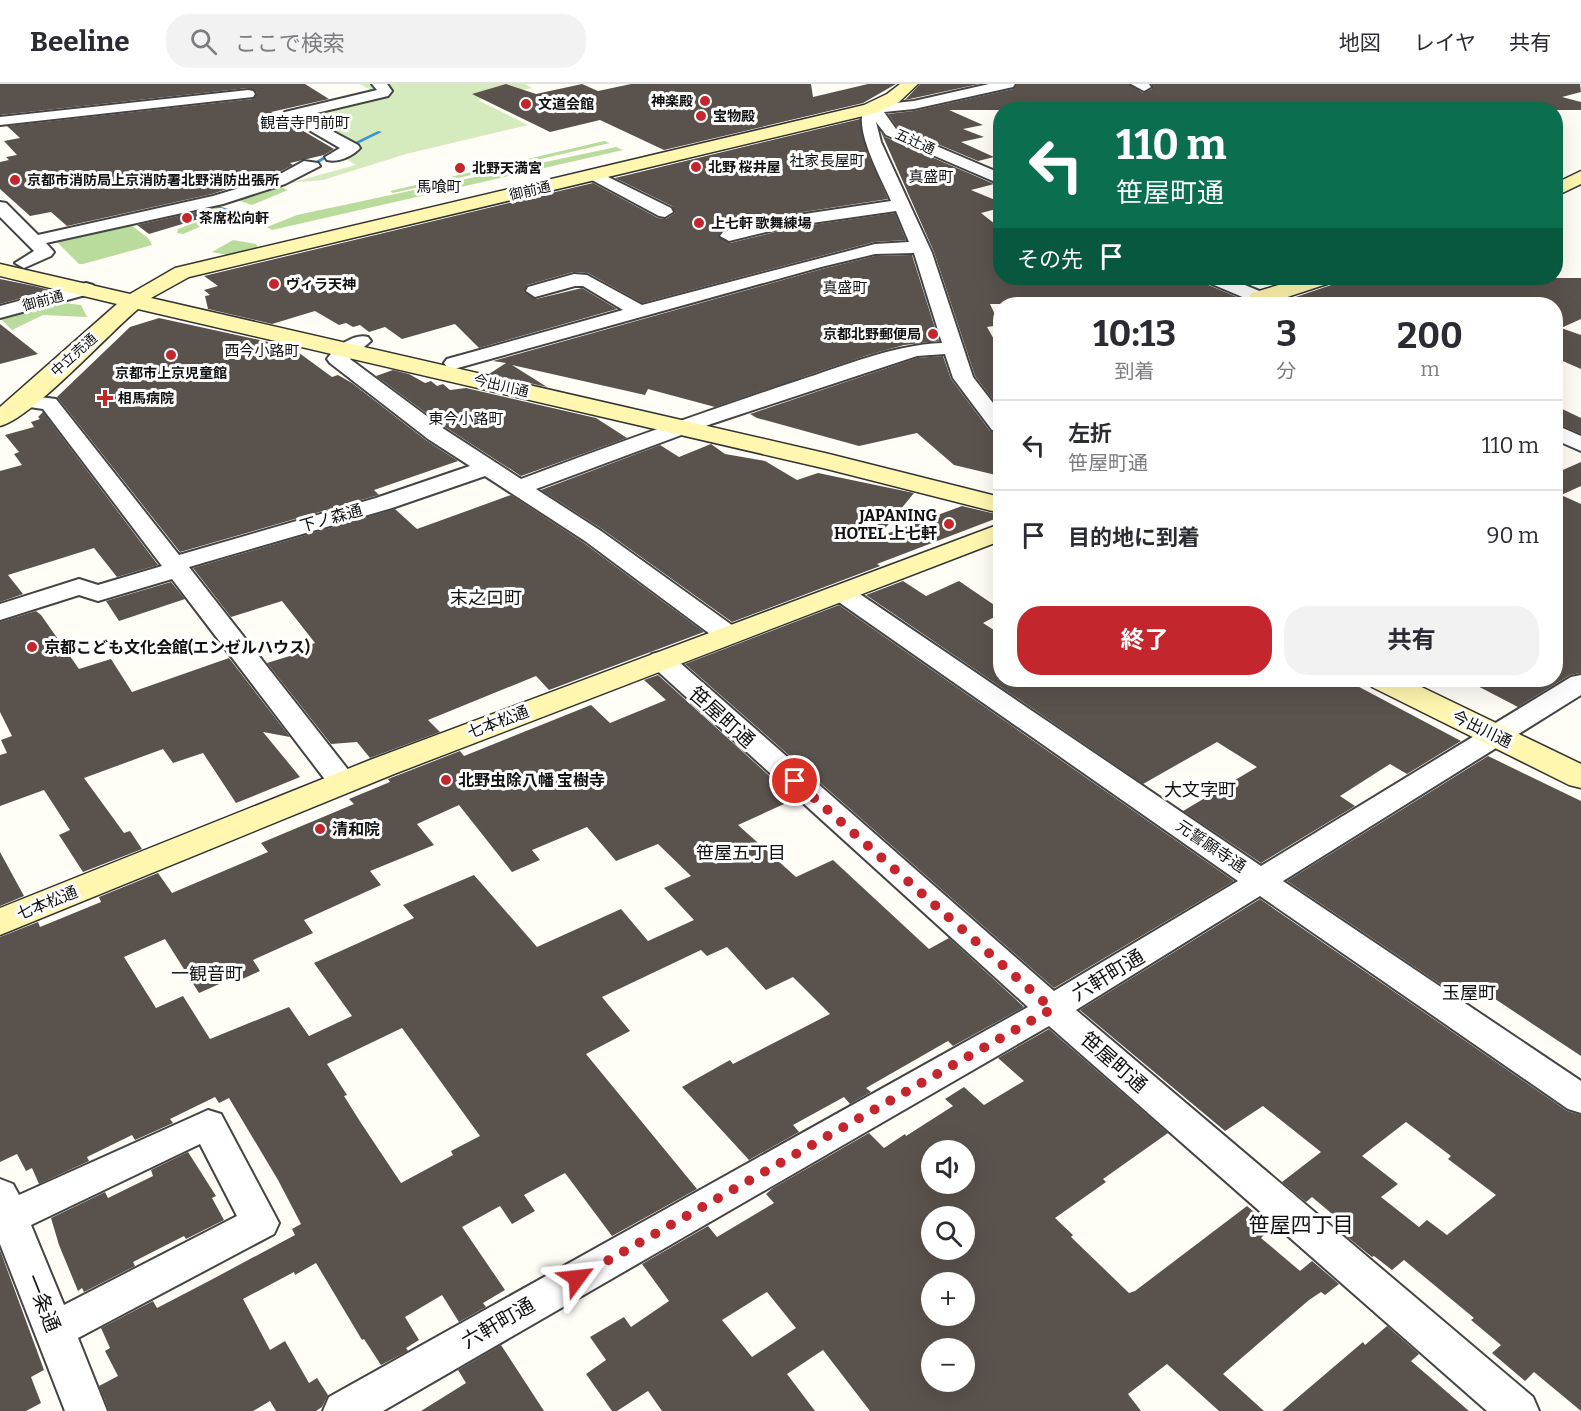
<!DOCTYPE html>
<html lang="ja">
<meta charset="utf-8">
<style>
body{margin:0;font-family:Bitter,"Noto Sans JP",serif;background:#f2f2f3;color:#2b2b33;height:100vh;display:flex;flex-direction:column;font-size:22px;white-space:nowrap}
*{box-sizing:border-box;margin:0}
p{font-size:20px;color:#7c7c81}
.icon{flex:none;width:33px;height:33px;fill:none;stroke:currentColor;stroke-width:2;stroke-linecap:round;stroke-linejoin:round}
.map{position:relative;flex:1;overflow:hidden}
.drawer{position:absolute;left:993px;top:213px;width:570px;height:390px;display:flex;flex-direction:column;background:#fff;border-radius:24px;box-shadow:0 6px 24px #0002}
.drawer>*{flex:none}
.top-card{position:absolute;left:993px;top:18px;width:570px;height:183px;border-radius:24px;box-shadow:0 6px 24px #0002;background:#0b6e4f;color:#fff;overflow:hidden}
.tools{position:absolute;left:921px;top:1056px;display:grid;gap:12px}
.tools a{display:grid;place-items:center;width:54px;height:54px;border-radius:50%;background:#fff;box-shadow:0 6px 24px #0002;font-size:30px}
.pin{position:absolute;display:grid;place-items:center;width:51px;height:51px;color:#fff;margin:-26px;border:3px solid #fff;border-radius:50%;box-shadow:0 2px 6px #0007}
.me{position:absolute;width:66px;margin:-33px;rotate:60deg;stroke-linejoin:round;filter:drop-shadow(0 0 4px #0008)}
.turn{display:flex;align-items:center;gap:21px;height:126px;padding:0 24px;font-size:27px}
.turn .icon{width:78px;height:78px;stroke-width:2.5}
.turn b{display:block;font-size:42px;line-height:51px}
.then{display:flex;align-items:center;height:57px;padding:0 24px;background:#0003;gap:12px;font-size:22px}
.eta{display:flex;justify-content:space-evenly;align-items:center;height:102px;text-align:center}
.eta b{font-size:36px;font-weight:700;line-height:42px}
.action{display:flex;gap:12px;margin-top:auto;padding:12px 24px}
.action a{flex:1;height:69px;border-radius:24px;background:#c4262e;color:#fff;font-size:24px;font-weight:700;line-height:69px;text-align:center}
.action a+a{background:#f2f2f3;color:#2b2b33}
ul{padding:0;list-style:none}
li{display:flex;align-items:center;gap:18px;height:90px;padding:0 24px;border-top:2px solid #e1e1e2}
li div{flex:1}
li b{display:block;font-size:22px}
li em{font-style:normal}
header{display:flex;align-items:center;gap:36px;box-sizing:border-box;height:84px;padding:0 30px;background:#fff;border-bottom:2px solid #e1e1e2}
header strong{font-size:28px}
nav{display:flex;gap:33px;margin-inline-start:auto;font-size:21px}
.search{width:420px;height:54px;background:#f2f2f3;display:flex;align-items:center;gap:15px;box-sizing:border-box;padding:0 21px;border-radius:24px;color:#7c7c81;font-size:22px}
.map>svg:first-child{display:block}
.green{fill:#d5ebbd}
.forest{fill:#b9dc9c}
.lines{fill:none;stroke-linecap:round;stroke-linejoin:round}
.stream{fill:#3f96cf;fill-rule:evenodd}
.building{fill:#5a524d;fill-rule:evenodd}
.street-casing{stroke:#444;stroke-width:4}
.secondary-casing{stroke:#333;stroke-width:3}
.street{fill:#fff;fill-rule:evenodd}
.secondary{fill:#fff6b0;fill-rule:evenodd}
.route{stroke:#c4262e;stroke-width:10;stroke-dasharray:0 18}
.poi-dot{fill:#c4262e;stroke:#fff;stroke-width:2}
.labels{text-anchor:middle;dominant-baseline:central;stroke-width:6;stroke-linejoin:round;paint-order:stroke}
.far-poi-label{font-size:14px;font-weight:bold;fill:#111;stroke:#fff;text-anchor:start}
.far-street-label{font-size:14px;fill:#111;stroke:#fff}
.far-neighbourhood-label{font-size:15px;fill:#111;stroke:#fff}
.poi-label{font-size:16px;font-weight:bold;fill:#111;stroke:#fff;text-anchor:start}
.street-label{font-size:16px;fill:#111;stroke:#fff}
.neighbourhood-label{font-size:18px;fill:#111;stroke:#fff}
.near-street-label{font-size:20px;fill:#111;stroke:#fff}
.near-neighbourhood-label{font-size:21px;fill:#111;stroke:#fff}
</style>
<header>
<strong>Beeline</strong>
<div class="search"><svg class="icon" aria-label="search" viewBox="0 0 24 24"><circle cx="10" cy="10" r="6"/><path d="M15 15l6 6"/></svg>ここで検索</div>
<nav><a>地図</a><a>レイヤ</a><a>共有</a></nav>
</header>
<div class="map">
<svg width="1581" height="1327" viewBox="0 0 1581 1327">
<rect width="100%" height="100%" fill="#fffdf5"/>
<path class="green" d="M360 0H525L532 4 478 16 528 41 406 70 323 96 290 99 356 81 342 72 360 62 343 57 331 60 279 29 372 7Z"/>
<g class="forest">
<path d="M604 57 610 59 393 109 390 107Z"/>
<path d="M616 63 623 66 272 146 267 143 297 131Z"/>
<path d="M278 102 288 106 252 121 234 115Z"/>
<path d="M216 120 235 128 183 150 177 149 178 145 212 132 202 128 209 125 205 123Z"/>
<path d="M131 141 148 154 152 161 83 180H79L57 158Z"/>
<path d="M233 156 256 160 258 163 227 171 212 168Z"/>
<path d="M55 218 81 221 87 233 43 231 12 246 0 234Z"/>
</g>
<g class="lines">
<g class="stream">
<path d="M378 47 382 48 347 65 343 64Z"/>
<path d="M331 68 335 69 307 86 303 85Z"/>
<path d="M211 120 231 126 229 127 211 122Z"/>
</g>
</g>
<g class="building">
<path d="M0 0H305L329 15 271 28 334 65 324 71 290 79 293 81 281 87 257 93 260 94 212 110 67 142 51 128 30 132 0 105V78L9 76 6 73 17 71 4 57 20 54 7 42 253 15 257 9 248 4 0 31Z"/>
<path d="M506 0 536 10 582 0 598 7 631 0H811L813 13 868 0H896L863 19 664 66 600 36 550 48 472 10Z"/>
<path d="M920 0H979L905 16Z"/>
<path d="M1017 0H1129L1143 9 1152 5V0H1580L1581 8 1562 13 1581 18V26H949L983 41 963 45 984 53 961 58 994 73 978 77 897 43 888 30 914 27 1013 5Z"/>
<path d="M860 35 868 70 888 115 790 130 722 146 718 152 730 159 791 144 895 129 906 156 874 158 642 219 588 189 573 188 527 201 524 208 536 215 582 204 617 225 479 264 455 240 402 255 385 243 369 248 360 241 353 243 346 239 339 241 315 227 272 240 208 225 205 212 210 211 204 206 218 202 204 192 593 99 658 134 666 135 675 129 672 122 615 94Z"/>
<path d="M881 48 885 53 994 100 971 106 1000 118 993 120 1000 124 981 129 1000 144V194H1202L1206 200 1244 216 1242 220H990L1000 241 987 243 1000 266V325L975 292 934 168Z"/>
<path d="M200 127 198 128 209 132 149 150 137 141Z"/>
<path d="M912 171 939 257 904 261 868 271 715 323 648 305 645 311 512 281 547 303 489 290 506 279 493 277 822 185 875 172Z"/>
<path d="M1352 194H1581V235L1561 244 1581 251V285L1556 274V220H1285L1284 217Z"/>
<path d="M0 195 34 202 50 206 0 220Z"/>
<path d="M159 234 291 263 332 293 338 291 352 299 427 357 458 377 374 406 379 411 375 412 180 468 57 313 130 243Z"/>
<path d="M0 240 38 270 0 280Z"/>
<path d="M943 272 951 295 990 347 1000 349V392L954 381 917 349 859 362 757 334 750 330 917 274Z"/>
<path d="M393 286 409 290 425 299 431 297 437 302 443 300 450 306 466 304 596 334 627 354 521 392 445 343 376 292Z"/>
<path d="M1556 322 1581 334V350L1556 339Z"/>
<path d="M43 328 158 481 117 493 94 464 8 491 23 510 0 518V387L22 381 14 370 19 368 5 351 34 343 31 338 40 335 38 333Z"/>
<path d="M711 360 725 370 765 377 797 396 818 389 914 409 878 453 962 422 1000 431V433L877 480 880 482 732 538 602 445 541 406 660 361 679 373Z"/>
<path d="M1581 378V402L1561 411 1581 420V589L1570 591 1518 623 1466 596H1556V389Z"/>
<path d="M511 411 584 459 704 548 549 606 536 592 428 636 440 648 370 674 357 658 331 660 267 579 306 567 303 563 315 559 282 517 231 533 193 484 395 425 417 445Z"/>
<path d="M903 497 926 512 959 497 1000 525V530L983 539 1000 550V596H1346L1461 657 1407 690 1390 680 1340 712 1355 722 1261 779 1183 727 1257 683 1217 658 1143 700 866 511Z"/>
<path d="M171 498 185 515 119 537 106 517Z"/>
<path d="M839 521 1234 797 1054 904 685 580Z"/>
<path d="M36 527 41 531 79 585 111 575 132 608 229 574 290 653 263 648 300 693 236 719 203 669 173 679 163 665 84 694 124 749 130 747 142 765 83 788 59 751 70 746 44 706 0 722V671L7 669 1 656 12 652 0 628V538Z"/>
<path d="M658 591 795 715 738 741 796 793 833 776 929 865 949 854 1024 923 953 962 948 957 866 1004 871 1008 850 1020 844 1013 793 1041 799 1048 749 1076 682 1003 730 976 733 980 830 930 793 893 766 906 727 863 707 872 701 866 602 913 630 947 586 970 697 1105 612 1152 565 1089 524 1111 535 1127 512 1140 500 1122 462 1143 505 1206 483 1219 486 1223 459 1238 442 1211 405 1233 419 1256 406 1264 408 1267 381 1281 364 1255 362 1256 316 1179 295 1191 294 1188 243 1215 270 1266 285 1257 309 1299 317 1294 328 1311 322 1323 316 1327H276L270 1317 253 1327H109L99 1302 118 1292 105 1267 110 1264 101 1244 153 1217 157 1224 209 1197 295 1151 292 1145 301 1140 278 1096 229 1014 219 1019 215 1013 170 1035 173 1039 135 1056 132 1051 87 1073 89 1077 39 1100 32 1084 26 1087 17 1070 0 1078V853L38 838 40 843 101 818 99 813 158 789 172 809 268 768 261 759 354 720 349 715 390 698 388 695 460 667 464 672 591 621 610 639 666 616 644 596ZM459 721 512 788 540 776 532 766 587 743 616 777 658 760 691 792 664 804 694 836 648 857 621 825 537 863 474 791 403 821 414 834 314 879 352 932 309 952 289 923 210 955 183 912 156 924 124 873 165 855 199 909 235 893 238 897 260 887 253 876 313 849 304 836 381 801 370 787 434 761 417 740ZM402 944 480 1052 451 1067 453 1071 401 1099 361 1039 344 1012 347 1011 327 980Z"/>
<path d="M1488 672 1581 717V972L1471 899 1461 914 1287 797Z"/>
<path d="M0 768 24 812 0 822Z"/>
<path d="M1260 815 1567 1027 1581 1031V1327L1534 1288 1525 1297 1492 1269 1501 1261 1471 1236 1474 1234 1404 1176 1392 1186 1374 1172 1372 1173 1345 1151 1349 1144 1312 1113 1306 1118 1282 1098 1321 1068 1263 1022 1225 1047 1080 926ZM1406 1038 1451 1072 1448 1075 1496 1111 1447 1151 1427 1136 1419 1143 1381 1113 1398 1100 1362 1072Z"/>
<path d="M1049 945 1168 1049 1103 1095 1106 1098 1055 1134 1073 1151 1071 1153 1129 1209 1135 1207 1247 1122 1265 1137 1257 1144 1265 1150 1261 1154 1300 1187 1312 1177 1339 1200 1325 1211 1321 1208 1309 1216 1223 1290 1264 1327H1219L1167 1280 1128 1310 1141 1327H870L823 1266 787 1290 815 1327H662L648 1307 617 1327H612L586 1290 606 1276 590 1253 624 1233 631 1243 669 1217 642 1180 708 1142 717 1153 774 1119 766 1110 773 1104 869 1049 884 1064 905 1050 906 1052 953 1022 945 1015 964 1003 984 1021 1024 997 998 974ZM932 1066H964V1100H932ZM932 1132H964V1166H932ZM932 1198H964V1232H932ZM767 1208 796 1244 752 1273 722 1236ZM932 1264H964V1298H932Z"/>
<path d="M188 1068 216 1112 212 1114 224 1136 186 1155 184 1152 133 1178 135 1182 84 1208 82 1204 78 1207 59 1161 51 1134 105 1108 108 1114 153 1092 151 1086Z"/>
<path d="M0 1166 44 1286 31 1293 41 1319 26 1327H0Z"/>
<path d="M1387 1242 1419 1270 1411 1277 1469 1327H1282L1363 1258 1365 1261Z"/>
<path d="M501 1261 544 1327H421L466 1299 458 1286Z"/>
</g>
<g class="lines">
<defs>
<g id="street">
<path d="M372 0H387L392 7 388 12 304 32 358 61 360 64C353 72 338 79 327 76L325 73 340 64 283 31 285 28 377 6Z"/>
<path d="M989 0H1015L1013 3 914 25 884 28 896 45 1000 89V100L886 51 876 38 881 58 932 169 973 293 1000 328V347L992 346 953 294 945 270 917 272 711 340 536 405 601 447 736 544 740 550 736 556 727 558 718 556 585 457 485 392 392 424 189 483 353 692 358 699 353 706 343 708 333 706 172 495 98 517 79 511 0 536V520L79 495 98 501 162 482 43 325 16 321 12 317 16 313 23 311 56 315 179 471 376 414 470 382 428 355 330 279 327 275C335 263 354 249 368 253L371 257 350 275 444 345 521 395C612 361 704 328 797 297 844 282 892 261 942 259L914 169 875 170 821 183 454 285 447 283 444 279 447 275 623 226 583 202H575L535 213 526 207 528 203 574 190 587 191 642 221 875 160 909 158 896 127 791 142 729 157 720 152 723 148 791 132 891 117C882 95 852 44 865 22L914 17Z"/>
<path d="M1131 0H1149L1151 3 1144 7Z"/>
<path d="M248 6 253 7 255 10 253 13 0 41V33Z"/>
<path d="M304 77 318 79 320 82 285 100 223 120 46 159 54 168 51 172 24 184 15 179 34 167 0 133V118L6 119 38 151 213 112 273 94Z"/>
<path d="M596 87 671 124 673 128 665 133 659 132 590 95 588 92Z"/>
<path d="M1204 194H1228L1281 216 1283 220H1259L1207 198Z"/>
<path d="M86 199 93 201 95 205 93 209 0 234V222Z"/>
<path d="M1556 341 1581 352V367L1556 356Z"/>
<path d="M842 501 851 504 1261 782 1571 593 1581 591V611L1283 797 1581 997V1029L1568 1025 1260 812 1076 926 1533 1313 1539 1327H1487L1049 942 383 1327H323L329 1313 1028 923 652 582 648 576 652 570 661 568 670 570 1054 907 1238 797 833 514 829 509 833 504Z"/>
<path d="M208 1026 221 1030 279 1139 274 1150 78 1254 107 1327H65L0 1160V1095L13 1100 19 1111ZM200 1060 237 1132 64 1221 31 1141Z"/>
</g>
<g id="secondary">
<path d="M900 0H918L899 18 876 29 189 193 151 214 829 370 1000 413V429L827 385 138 225C109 249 31 335 0 342V323L117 220 0 192V180L130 210 175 184 864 21 887 10Z"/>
<path d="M1581 87V100L1556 112V99Z"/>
<path d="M1302 194H1333L1330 199 1266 220H1244L1252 209Z"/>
<path d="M1000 440V457L394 690 0 851V824L370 676Z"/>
<path d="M1367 596H1407L1581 680V704L1569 701 1372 603Z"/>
</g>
</defs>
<use href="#street" class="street-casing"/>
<use href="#secondary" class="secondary-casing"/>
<use href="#street" class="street"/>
<use href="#secondary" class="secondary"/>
</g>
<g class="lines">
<path class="route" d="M577 1194 1052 925 795 697"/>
</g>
<g class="poi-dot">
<circle cx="705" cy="17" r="6"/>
<circle cx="526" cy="20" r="6"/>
<circle cx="701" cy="32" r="6"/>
<circle cx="696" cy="83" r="6"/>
<circle cx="460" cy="84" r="6"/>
<circle cx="15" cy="96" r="6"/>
<circle cx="187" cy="134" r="6"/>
<circle cx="699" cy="139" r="6"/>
<circle cx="274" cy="200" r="6"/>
<circle cx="933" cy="250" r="6"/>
<circle cx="171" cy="271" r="6"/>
<path d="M102 305h6v6h6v6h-6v6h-6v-6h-6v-6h6z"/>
<circle cx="949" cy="440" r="6"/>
<circle cx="32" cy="563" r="6"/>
<circle cx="446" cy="696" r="6"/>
<circle cx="320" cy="745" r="6"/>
</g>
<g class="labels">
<g class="far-poi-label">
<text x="693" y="17" text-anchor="end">神楽殿</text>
<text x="538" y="20">文道会館</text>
<text x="713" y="32">宝物殿</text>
<text x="708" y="83">北野 桜井屋</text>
<text x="472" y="84">北野天満宮</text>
<text x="27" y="96">京都市消防局上京消防署北野消防出張所</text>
<text x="199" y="134">茶席松向軒</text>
<text x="711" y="139">上七軒 歌舞練場</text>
<text x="286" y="200">ヴィラ天神</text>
<text x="921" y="250" text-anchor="end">京都北野郵便局</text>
<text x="171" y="289" text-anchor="middle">京都市上京児童館</text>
<text x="118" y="314">相馬病院</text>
</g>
<g class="far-street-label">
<text transform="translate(915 58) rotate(24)">五辻通</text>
<text transform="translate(530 107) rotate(-13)">御前通</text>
<text transform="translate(43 217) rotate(-15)">御前通</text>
<text transform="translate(74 271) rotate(-42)">中立売通</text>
<text transform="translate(501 302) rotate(13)">今出川通</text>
</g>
<g class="far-neighbourhood-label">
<text x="305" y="39">観音寺門前町</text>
<text x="827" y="77">社家長屋町</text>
<text x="931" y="93">真盛町</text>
<text x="439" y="103">馬喰町</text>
<text x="845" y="204">真盛町</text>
<text x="262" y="267">西今小路町</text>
<text x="466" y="335">東今小路町</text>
</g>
<g class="poi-label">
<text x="937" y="431" text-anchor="end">JAPANING<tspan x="937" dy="18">HOTEL 上七軒</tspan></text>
<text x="44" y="563">京都こども文化会館(エンゼルハウス)</text>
<text x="458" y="696">北野虫除八幡 宝樹寺</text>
<text x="332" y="745">清和院</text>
</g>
<g class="street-label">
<text transform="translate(331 434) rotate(-16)">下ノ森通</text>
<text transform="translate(498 638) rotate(-21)">七本松通</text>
<text transform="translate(1482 645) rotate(26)">今出川通</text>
<text transform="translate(1211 762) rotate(34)">元誓願寺通</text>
<text transform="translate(47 819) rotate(-22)">七本松通</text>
</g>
<g class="neighbourhood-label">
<text x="486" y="514">末之口町</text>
<text x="1200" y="706">大文字町</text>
<text x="741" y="769">笹屋五丁目</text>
<text x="207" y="890">一観音町</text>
<text x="1469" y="909">玉屋町</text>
</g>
<g class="near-street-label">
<text transform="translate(722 633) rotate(42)">笹屋町通</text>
<text transform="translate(1108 891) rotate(-31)">六軒町通</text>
<text transform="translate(1114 978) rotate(41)">笹屋町通</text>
<text transform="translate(43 1219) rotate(68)">一条通</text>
<text transform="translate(498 1239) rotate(-30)">六軒町通</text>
</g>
<g class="near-neighbourhood-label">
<text x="1301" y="1141">笹屋四丁目</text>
</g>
</g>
</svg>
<div class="tools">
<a><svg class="icon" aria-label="sound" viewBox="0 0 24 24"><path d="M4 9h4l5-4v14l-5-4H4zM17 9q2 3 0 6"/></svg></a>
<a><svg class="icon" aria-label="search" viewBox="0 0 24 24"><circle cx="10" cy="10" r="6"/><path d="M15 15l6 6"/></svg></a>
<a>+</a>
<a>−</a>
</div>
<div class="pin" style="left:795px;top:697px;background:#d93025"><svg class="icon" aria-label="arrive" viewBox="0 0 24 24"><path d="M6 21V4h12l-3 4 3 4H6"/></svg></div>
<svg class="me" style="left:577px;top:1194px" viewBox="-20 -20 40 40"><path d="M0-17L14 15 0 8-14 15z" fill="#c4262e" stroke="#fff" stroke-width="4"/></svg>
<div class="top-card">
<div class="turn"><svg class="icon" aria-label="left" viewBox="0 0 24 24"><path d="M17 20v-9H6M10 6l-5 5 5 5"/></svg><div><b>110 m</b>笹屋町通</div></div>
<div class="then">その先<svg class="icon" aria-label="arrive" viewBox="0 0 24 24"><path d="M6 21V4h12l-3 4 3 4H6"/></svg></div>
</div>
<section class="drawer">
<div class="eta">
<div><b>10:13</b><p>到着</p></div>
<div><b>3</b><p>分</p></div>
<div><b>200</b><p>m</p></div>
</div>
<ul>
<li><svg class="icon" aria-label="left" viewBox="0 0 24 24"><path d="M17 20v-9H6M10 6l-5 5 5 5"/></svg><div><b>左折</b><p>笹屋町通</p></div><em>110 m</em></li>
<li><svg class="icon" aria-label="arrive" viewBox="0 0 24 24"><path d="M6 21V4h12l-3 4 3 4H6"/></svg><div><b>目的地に到着</b></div><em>90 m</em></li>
</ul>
<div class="action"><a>終了</a><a>共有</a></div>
</section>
</div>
